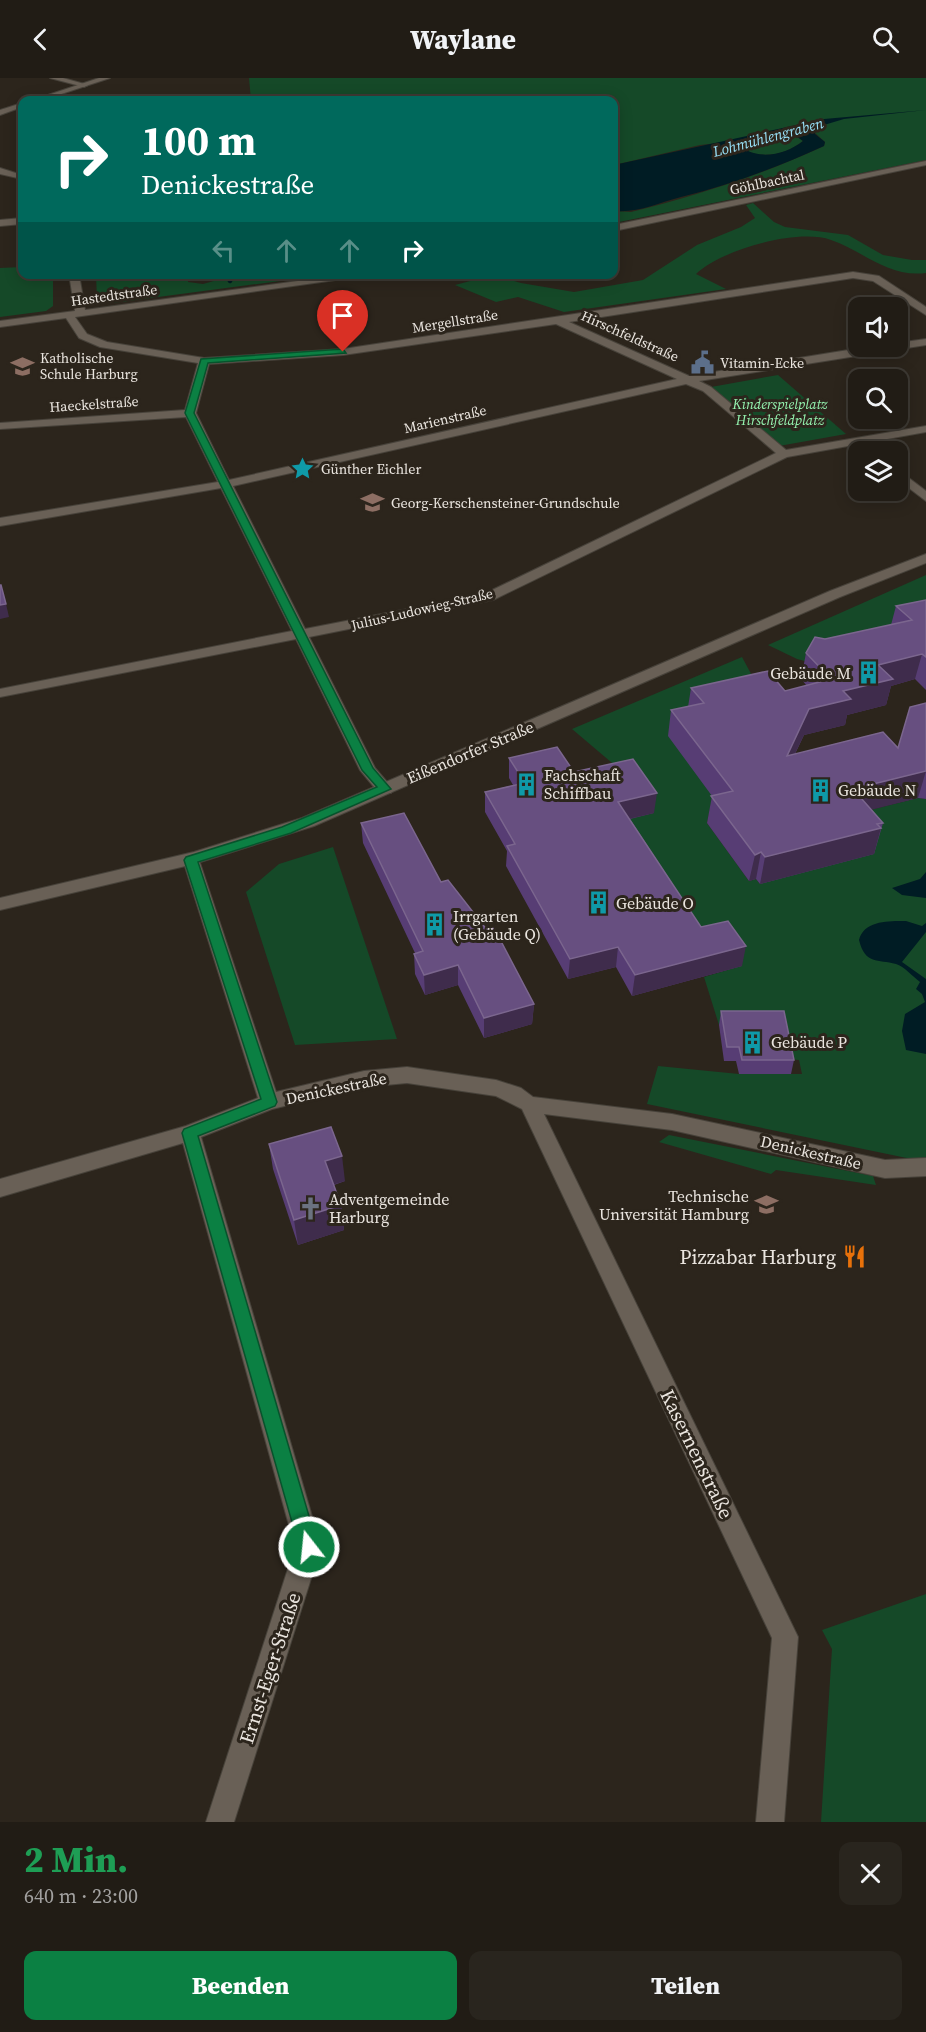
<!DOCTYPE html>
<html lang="de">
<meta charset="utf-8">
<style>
body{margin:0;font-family:"Source Serif 4",serif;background:#29251e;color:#f1f3f6;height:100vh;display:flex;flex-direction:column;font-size:22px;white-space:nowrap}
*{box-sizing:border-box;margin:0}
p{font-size:20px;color:#a2a1a0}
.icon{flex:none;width:33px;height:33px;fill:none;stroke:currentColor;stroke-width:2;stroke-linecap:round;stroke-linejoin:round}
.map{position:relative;height:1744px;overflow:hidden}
.sheet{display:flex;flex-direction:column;background:#211c15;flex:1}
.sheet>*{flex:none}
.guide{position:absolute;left:18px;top:18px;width:600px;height:183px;border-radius:12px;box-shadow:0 3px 15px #0003,0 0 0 2px #3e3a34;background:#00695c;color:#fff;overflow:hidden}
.controls{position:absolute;left:848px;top:219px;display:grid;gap:12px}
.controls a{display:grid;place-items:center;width:60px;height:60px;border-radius:12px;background:#211c15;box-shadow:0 3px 15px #0003,0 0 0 2px #3e3a34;font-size:30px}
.pin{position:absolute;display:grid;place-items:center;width:51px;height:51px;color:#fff;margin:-62px -26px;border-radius:50% 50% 50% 0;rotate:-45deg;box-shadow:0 0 6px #0007}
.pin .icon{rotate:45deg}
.me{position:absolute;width:66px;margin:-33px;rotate:344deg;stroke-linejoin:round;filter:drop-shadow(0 0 4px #0008)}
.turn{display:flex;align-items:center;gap:21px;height:126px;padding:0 24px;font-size:27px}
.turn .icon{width:78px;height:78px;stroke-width:2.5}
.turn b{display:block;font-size:42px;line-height:51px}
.lanes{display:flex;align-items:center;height:57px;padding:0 24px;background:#0003;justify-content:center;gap:30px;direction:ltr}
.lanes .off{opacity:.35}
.round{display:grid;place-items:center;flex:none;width:63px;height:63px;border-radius:12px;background:#29251e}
.head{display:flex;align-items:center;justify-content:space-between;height:102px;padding:0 24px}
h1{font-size:36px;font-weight:800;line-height:45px;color:#1e9e55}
.cta{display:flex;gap:12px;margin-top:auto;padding:12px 24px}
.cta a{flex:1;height:69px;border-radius:12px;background:#0b8043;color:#fff;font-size:24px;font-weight:800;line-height:69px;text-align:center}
.cta a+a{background:#29251e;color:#f1f3f6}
header{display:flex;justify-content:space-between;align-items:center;height:78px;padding:0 24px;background:#211c15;font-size:27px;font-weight:800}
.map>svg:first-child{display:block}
.green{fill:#154928}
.water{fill:#001c24;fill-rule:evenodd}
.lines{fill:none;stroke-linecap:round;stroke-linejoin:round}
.stream{stroke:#001c24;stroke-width:4.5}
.street-casing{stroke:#47423a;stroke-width:2}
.secondary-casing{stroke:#47423a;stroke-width:2}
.street{fill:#696056;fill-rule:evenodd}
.secondary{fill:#696056;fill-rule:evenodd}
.wall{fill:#573d74}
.shaded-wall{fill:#3f2c4c}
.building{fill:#674f80;stroke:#7b668e;stroke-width:1.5}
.route{fill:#0b8043;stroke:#07532c;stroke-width:1.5}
.labels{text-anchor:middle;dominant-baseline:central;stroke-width:6;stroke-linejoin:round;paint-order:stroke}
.far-street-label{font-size:14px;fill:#eae5df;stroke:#2c251c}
.far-poi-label{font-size:14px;fill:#eae5df;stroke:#2c251c;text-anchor:start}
.far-park-label{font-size:14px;font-style:italic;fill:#95f4b0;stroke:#2c251c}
.far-water-label{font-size:15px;font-style:italic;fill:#98e1f8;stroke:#2c251c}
.poi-label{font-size:16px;fill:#eae5df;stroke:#2c251c;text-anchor:start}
.street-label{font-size:16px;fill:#eae5df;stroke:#2c251c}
.near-poi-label{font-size:20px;fill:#eae5df;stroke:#2c251c;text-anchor:end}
.near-street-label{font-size:20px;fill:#eae5df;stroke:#2c251c}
</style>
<header><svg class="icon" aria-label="back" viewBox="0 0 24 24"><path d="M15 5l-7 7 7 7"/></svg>Waylane<svg class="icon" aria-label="search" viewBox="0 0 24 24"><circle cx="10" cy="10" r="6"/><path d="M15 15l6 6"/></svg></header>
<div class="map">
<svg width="926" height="1744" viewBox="0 0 926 1744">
<rect width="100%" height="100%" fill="#2c251c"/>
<g class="green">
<path d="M249 0H926V82L614 145V133L631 134C697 117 762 97 824 68L825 64 814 54 700 67 614 87V22H251Z"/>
<path d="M796 58 803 63C787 76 765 81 747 73 762 62 778 60 796 58Z"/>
<path d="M753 125 774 144 785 149 848 157 883 177 912 182H926V195C889 200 863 173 831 162 797 150 721 172 696 196L726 211 564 234 518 219 496 224 455 207 493 197 521 205 574 214 643 202 697 167 741 149 755 140 746 127Z"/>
<path d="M22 189V196L53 197V228L46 233 0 239V190Z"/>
<path d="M96 197H216L188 200V204L203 206 235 197H325L113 225 97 221Z"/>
<path d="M778 297 846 356 779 368 711 309Z"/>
<path d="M926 497V545L820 587 797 581 768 567Z"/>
<path d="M742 579 763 618 714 711 707 745 749 803 756 801 760 806 846 738 918 720 926 721V1084L647 1026 658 988 739 996H802L799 982 788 981 781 947H719L704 899 741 888 698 869 616 744 654 735 631 701 572 651Z"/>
<path d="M333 769 397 961 295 967 246 814 279 786Z"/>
<path d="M669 1057 873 1098 876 1107 776 1092 771 1096 659 1064Z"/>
<path d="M926 1516V1744H821L832 1571 822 1552Z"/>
</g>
<g class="water">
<path d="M926 32 844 41 814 50 815 56 825 64 824 68C778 89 730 107 681 119 657 125 639 135 614 133V87L824 41ZM796 58 803 63C788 75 765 81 748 73 762 61 778 59 796 58Z"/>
<path d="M926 794V820L902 817 892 810 920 801Z"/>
<path d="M906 843 922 848 926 845V854L902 884 926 901V976L906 972 902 953 905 936 925 924 922 916 916 911 920 904C913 899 904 888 896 886 878 881 865 887 859 862 864 842 890 843 906 843Z"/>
</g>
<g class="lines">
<path class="stream" d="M226 196 230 203"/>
<defs>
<g id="street">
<path d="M50 0H63L88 7 84 9Z"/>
<path d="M926 83V87L614 153V147Z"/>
<path d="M0 90 22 97V101L0 96Z"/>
<path d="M22 140V146L0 148V142Z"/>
<path d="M853 194 879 198 926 229V237L873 203 853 200 569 244 689 298 873 268H897V265L926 261V267L699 303 711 309 786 372 926 348V354L787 379 493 522 309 559 375 690 393 711 391 715H379L360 692 296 561 0 619V611L292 553 221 410 0 448V440L218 404 186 339 0 351V345L185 332 198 285 100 269 79 260 66 240 0 249V243L75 233 69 196H79L85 232 349 196H378L75 239 87 256 107 264 204 280 343 271ZM556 246 677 301 229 402 196 335 209 286 343 277ZM686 306 703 313 776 375 484 516 305 551 233 408Z"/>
<path d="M897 391 926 413V423L897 401Z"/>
<path d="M191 776 199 782 276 1014 364 993 407 989 496 1002 521 1010 533 1019 672 1036 885 1082 926 1080V1098L885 1100 672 1052 544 1036 798 1559 784 1744H756L772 1560 522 1031 496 1018 407 1005 364 1009 272 1031 201 1059 321 1469 234 1744H206L295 1469 183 1065 0 1119V1101L186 1048 258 1020 183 782Z"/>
</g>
<g id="secondary">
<path d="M99 0H110L43 22H33Z"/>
<path d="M22 25V29L0 37V32Z"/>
<path d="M926 476V485L840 519 314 748 194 786 0 832V820L194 774 302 740 830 513Z"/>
</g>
</defs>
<use href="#street" class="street-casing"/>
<use href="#secondary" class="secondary-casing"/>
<use href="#street" class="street"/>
<use href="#secondary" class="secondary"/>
</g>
<g class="wall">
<path d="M926 522V612L915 601 891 608 886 627 847 637 845 647 804 657 795 676 898 670 926 625V721L918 720 871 731 883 745 874 776 760 806 756 801 749 803 707 745 712 718 668 658 671 632 688 629 691 610 785 613 807 608 801 601 806 575 825 561 891 547 896 528Z"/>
<path d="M509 680 574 694 654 735 630 741 701 849 742 888 632 918 616 889 568 901 506 788 507 773 485 734V714L513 707 509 700Z"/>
<path d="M361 745 441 804 534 926 532 946 484 960 458 907 425 917 415 896 414 876 415 875 363 765Z"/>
<path d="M721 933 794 982 791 996H739L736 983H724L719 947Z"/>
<path d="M269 1066 345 1103 334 1107 341 1127 344 1152 298 1167 273 1091Z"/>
</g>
<g class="shaded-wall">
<path d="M6 526 9 539 0 541V527Z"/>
<path d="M922 576 915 601 891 608 886 627 847 637 845 647 804 657 781 704 787 678 809 631 843 613 878 587Z"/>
<path d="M926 693 918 720 847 738 853 711Z"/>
<path d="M657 715 654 735 616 744 618 724Z"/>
<path d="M881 750 874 776 760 806 765 779Z"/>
<path d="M761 774 756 801 749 803 755 777Z"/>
<path d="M746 868 742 888 632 918 635 897Z"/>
<path d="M618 869 616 889 568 901 570 881Z"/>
<path d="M458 887V907L425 917 424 897Z"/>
<path d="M534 926 532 946 484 960V940Z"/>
<path d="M342 1078 345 1103 329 1108 325 1083Z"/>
<path d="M341 1127 344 1152 298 1167 294 1142Z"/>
</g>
<g class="building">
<path d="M0 507H1L6 526 0 527Z"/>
<path d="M926 522V579L922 576 878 587 893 601 843 613 851 621 809 631 787 678 883 654 898 670 910 629 926 625V693L853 711 883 745 877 746 881 750 765 779 761 774 755 777 711 718 733 713 671 632 704 625 691 610 768 593 785 613 831 601 806 575 815 559 825 561 912 542 896 528Z"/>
<path d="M557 669 574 694 633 681 657 715 618 724 701 849 728 843 746 868 635 897 618 869 570 881 507 768 515 766 485 714 525 705 509 680Z"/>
<path d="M404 735 441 804 448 802 487 852 494 850 534 926 484 940 458 887 424 897 414 876 423 873 361 745Z"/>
<path d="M721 933H784L794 982H742L739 969H727Z"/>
<path d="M331 1049 342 1078 325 1083 341 1127 294 1142 269 1066Z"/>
</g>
<path class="route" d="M343 271 346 275 208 285 194 335 373 690 391 711 291 755 198 784 277 1024 275 1028 198 1058 318 1469 315 1476 309 1479 302 1476 299 1469 182 1055 184 1051 261 1021 184 782 186 779 282 749 377 709 362 692 185 335 201 281Z"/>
<defs>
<symbol id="civic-bare" viewBox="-9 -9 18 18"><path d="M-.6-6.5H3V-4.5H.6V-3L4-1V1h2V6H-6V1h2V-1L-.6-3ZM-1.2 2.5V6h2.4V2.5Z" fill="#5c6f8a" stroke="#2c251c" stroke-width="2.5" paint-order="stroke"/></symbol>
<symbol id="school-bare" viewBox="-9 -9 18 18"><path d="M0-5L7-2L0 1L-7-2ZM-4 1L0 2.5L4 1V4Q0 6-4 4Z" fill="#8d6e63" stroke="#2c251c" stroke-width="2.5" paint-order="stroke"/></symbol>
<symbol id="sight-bare" viewBox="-9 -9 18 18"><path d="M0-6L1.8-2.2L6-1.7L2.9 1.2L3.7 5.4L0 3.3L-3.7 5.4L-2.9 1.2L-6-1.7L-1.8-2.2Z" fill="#0f9aa8" stroke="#2c251c" stroke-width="2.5" paint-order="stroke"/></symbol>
<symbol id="building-bare" viewBox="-9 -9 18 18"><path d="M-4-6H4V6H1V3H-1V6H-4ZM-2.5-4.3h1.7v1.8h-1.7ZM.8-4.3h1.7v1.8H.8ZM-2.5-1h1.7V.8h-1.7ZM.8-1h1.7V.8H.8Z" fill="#0f9aa8" stroke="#2c251c" stroke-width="2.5" paint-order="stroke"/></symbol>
<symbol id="university-bare" viewBox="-9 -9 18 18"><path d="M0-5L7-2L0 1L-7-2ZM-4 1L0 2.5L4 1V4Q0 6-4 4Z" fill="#8d6e63" stroke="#2c251c" stroke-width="2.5" paint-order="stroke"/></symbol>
<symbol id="church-bare" viewBox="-9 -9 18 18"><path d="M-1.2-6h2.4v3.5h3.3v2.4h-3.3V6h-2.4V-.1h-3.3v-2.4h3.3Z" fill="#6b7280" stroke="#2c251c" stroke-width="2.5" paint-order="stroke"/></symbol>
<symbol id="restaurant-bare" viewBox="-9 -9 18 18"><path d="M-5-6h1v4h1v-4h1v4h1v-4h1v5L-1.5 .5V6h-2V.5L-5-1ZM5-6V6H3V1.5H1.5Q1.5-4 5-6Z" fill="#e8710a" stroke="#2c251c" stroke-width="2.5" paint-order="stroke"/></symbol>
</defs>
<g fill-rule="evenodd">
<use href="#civic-bare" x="686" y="268" width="33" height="33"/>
<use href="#school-bare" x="6" y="272" width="33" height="33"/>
<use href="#sight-bare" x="286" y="374" width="33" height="33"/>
<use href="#school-bare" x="356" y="408" width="33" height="33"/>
<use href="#building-bare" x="852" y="578" width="33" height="33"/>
<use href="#building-bare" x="510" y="690" width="33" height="33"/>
<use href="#building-bare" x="804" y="696" width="33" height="33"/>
<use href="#building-bare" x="582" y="808" width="33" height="33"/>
<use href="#building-bare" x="418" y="830" width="33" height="33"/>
<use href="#building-bare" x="736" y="948" width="33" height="33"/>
<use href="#university-bare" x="750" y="1110" width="33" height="33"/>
<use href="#church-bare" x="294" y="1114" width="33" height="33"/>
<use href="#restaurant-bare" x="838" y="1162" width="33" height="33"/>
</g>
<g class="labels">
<g class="far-street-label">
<text transform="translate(767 104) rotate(-12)">Göhlbachtal</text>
<text transform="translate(114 217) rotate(-8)">Hastedtstraße</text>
<text transform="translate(455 243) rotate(-9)">Mergellstraße</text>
<text transform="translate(630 258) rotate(24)">Hirschfeldstraße</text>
<text transform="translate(94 326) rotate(-4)">Haeckelstraße</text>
<text transform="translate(445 341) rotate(-13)">Marienstraße</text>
<text transform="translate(422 531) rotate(-13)">Julius-Ludowieg-Straße</text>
</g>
<g class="far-poi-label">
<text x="40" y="280">Katholische<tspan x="40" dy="16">Schule Harburg</tspan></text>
<text x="720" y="285">Vitamin-Ecke</text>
<text x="321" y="391">Günther Eichler</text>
<text x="391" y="425">Georg-Kerschensteiner-Grundschule</text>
</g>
<g class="far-park-label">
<text x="780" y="326">Kinderspielplatz<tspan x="780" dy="16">Hirschfeldplatz</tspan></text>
</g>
<g class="far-water-label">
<text transform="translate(768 59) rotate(-15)">Lohmühlengraben</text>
</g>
<g class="poi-label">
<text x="851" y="595" text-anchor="end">Gebäude M</text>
<text x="544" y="697">Fachschaft<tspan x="544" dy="18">Schiffbau</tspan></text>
<text x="838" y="712">Gebäude N</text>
<text x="616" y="825">Gebäude O</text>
<text x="453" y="838">Irrgarten<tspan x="453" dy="18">(Gebäude Q)</tspan></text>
<text x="771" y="964">Gebäude P</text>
<text x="749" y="1118" text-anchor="end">Technische<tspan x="749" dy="18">Universität Hamburg</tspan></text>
<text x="329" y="1121">Adventgemeinde<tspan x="329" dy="18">Harburg</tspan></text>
</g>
<g class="street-label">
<text transform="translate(470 674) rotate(-23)">Eißendorfer Straße</text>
<text transform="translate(336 1010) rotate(-12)">Denickestraße</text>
<text transform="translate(811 1074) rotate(13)">Denickestraße</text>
</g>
<g class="near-poi-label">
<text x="836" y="1179">Pizzabar Harburg</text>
</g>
<g class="near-street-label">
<text transform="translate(697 1376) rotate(64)">Kasernenstraße</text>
<text transform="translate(270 1590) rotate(-72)">Ernst-Eger-Straße</text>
</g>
</g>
</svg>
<div class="controls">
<a><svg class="icon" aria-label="sound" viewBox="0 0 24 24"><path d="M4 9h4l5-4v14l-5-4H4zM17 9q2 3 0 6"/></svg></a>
<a><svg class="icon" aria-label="search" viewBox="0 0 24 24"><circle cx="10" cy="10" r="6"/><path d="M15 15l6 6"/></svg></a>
<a><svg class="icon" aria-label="layers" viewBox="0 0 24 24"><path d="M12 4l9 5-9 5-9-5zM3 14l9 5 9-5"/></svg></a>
</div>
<div class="pin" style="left:343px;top:274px;background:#d93025"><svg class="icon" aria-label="arrive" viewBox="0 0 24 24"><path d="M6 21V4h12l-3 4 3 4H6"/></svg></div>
<svg class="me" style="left:309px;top:1469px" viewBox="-20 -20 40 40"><circle r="17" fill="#0b8043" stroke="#fff" stroke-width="3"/><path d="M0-11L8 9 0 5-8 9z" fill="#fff"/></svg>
<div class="guide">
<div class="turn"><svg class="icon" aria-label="right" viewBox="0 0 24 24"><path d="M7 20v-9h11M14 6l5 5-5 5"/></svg><div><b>100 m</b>Denickestraße</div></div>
<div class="lanes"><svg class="icon off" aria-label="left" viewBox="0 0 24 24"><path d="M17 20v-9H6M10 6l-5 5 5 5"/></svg><svg class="icon off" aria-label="ahead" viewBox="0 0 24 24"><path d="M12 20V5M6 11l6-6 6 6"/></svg><svg class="icon off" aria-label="ahead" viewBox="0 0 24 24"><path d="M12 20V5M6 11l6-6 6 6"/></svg><svg class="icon" aria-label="right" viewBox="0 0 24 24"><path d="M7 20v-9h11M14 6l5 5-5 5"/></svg></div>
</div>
</div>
<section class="sheet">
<div class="head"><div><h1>2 Min.</h1><p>640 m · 23:00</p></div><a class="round"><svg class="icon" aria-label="close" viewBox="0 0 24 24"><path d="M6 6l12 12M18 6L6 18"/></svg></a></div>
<div class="cta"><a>Beenden</a><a>Teilen</a></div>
</section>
